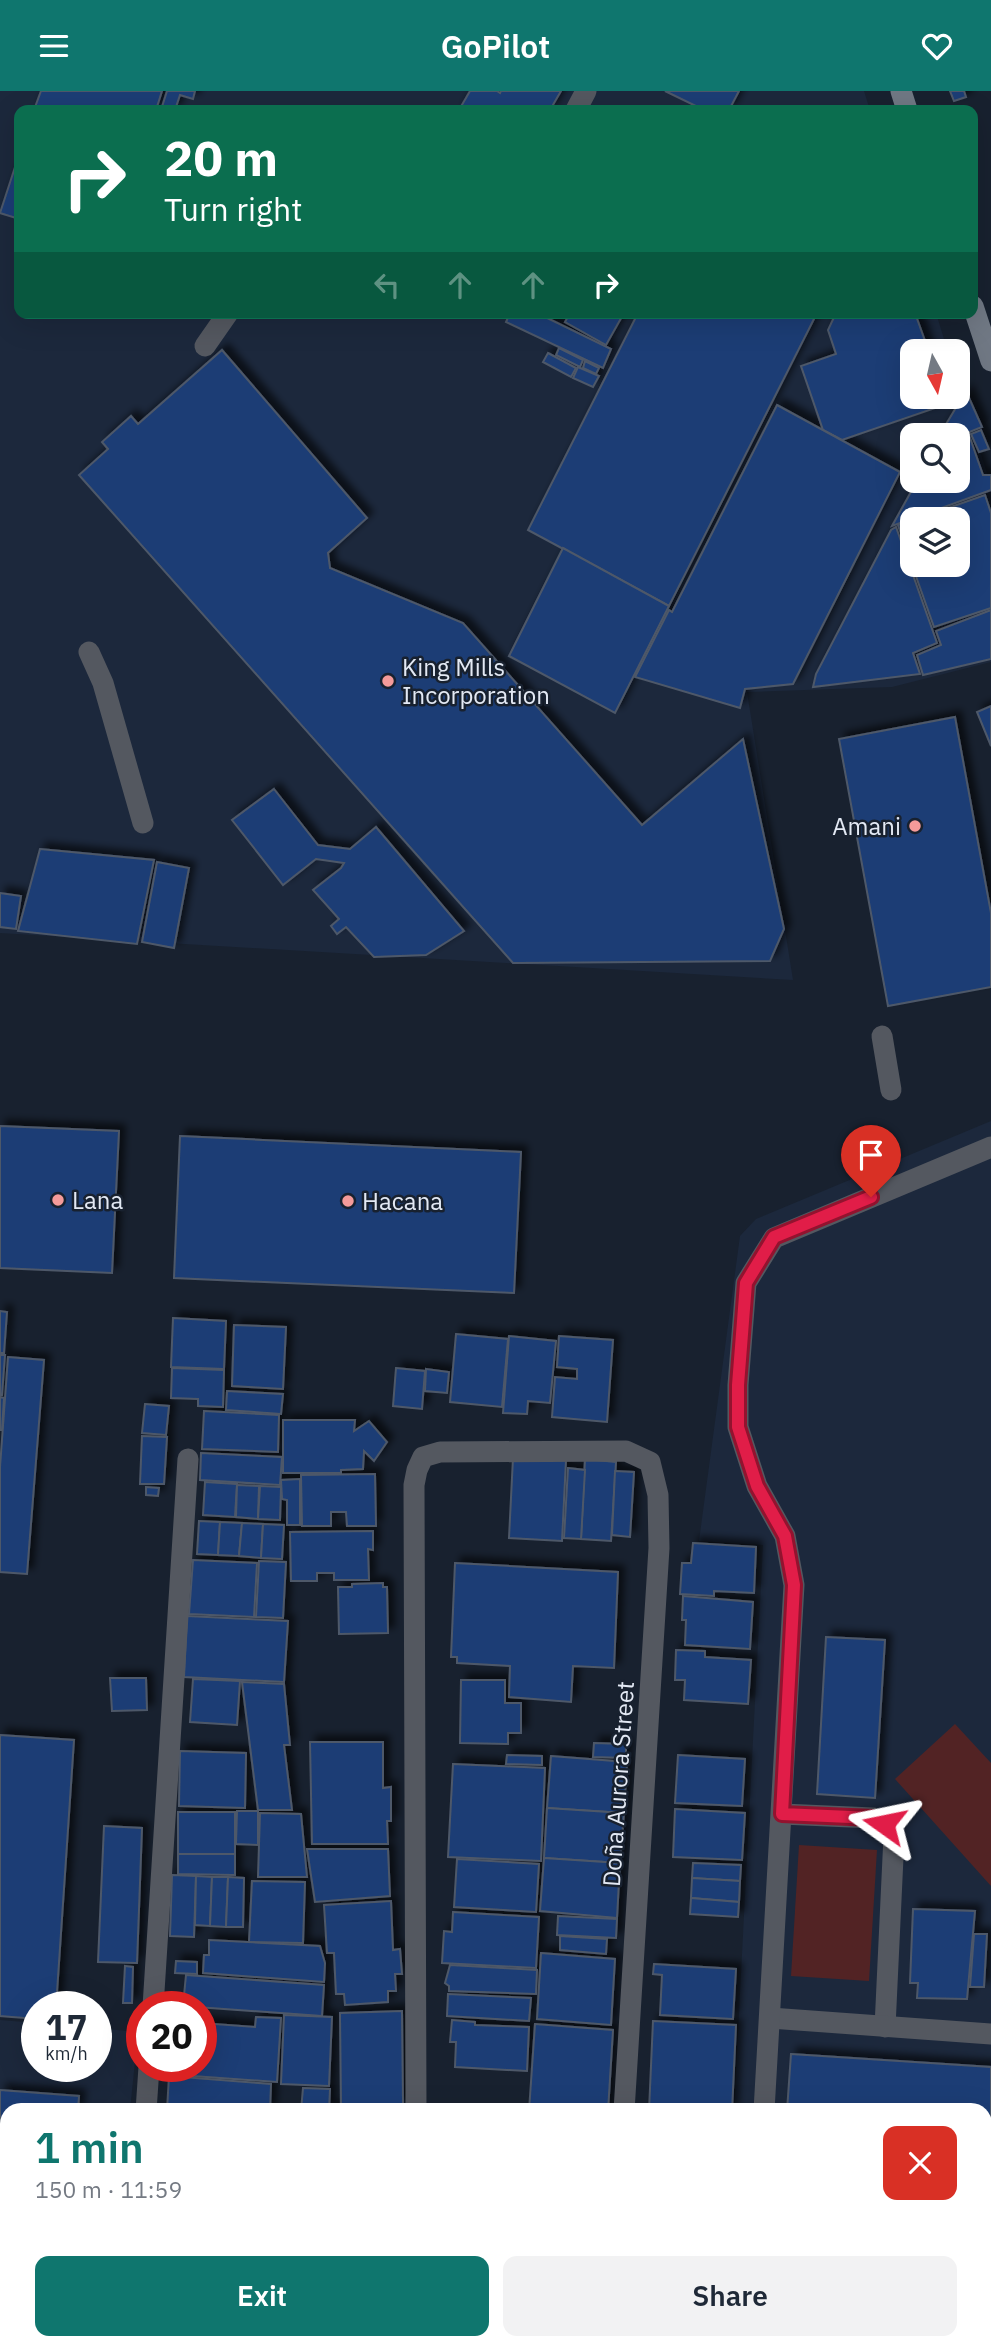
<!DOCTYPE html>
<meta charset="utf-8">
<style>
body{margin:0;font-family:"IBM Plex Sans",sans-serif;background:#f2f2f3;color:#1f2937;height:100vh;display:flex;flex-direction:column;font-size:26px;white-space:nowrap}
*{box-sizing:border-box;margin:0}
p{font-size:23px;color:#747a83}
.icon{flex:none;width:38px;height:38px;fill:none;stroke:currentColor;stroke-width:2;stroke-linecap:round;stroke-linejoin:round}
.map{position:relative;flex:1;overflow:hidden}
.drawer{position:absolute;left:0px;top:2012px;width:992px;height:247px;display:flex;flex-direction:column;background:#fff;border-radius:21px 21px 0 0;box-shadow:0 7px 28px #0002}
.drawer>*{flex:none}
.banner{position:absolute;left:14px;top:14px;width:964px;height:214px;border-radius:14px;box-shadow:0 7px 28px #0002;background:#0b6e4f;color:#fff;overflow:hidden}
.needle{width:46px;rotate:172deg}
.tools{position:absolute;left:900px;top:248px;display:grid;gap:14px}
.tools a{display:grid;place-items:center;width:70px;height:70px;border-radius:14px;background:#fff;box-shadow:0 7px 28px #0002;font-size:35px}
.speed{position:absolute;left:21px;top:1900px;display:flex;gap:14px;font-size:35px;font-weight:700;text-align:center}
.speed>*{display:grid;place-content:center;width:91px;height:91px;border-radius:50%;background:#fff;box-shadow:0 7px 28px #0002;line-height:1}
.speed small{font-size:18px;font-weight:400}
.speed .limit{border:10px solid #d22;background:#fff;color:#111}
.pin{position:absolute;display:grid;place-items:center;width:60px;height:60px;color:#fff;margin:-72px -30px;border-radius:50% 50% 50% 0;rotate:-45deg;box-shadow:0 0 7px #0007}
.pin .icon{rotate:45deg}
.me{position:absolute;width:77px;margin:-38px;rotate:282deg;stroke-linejoin:round;filter:drop-shadow(0 0 5px #0008)}
.turn{display:flex;align-items:center;gap:24px;height:147px;padding:0 35px;font-size:32px}
.turn .icon{width:91px;height:91px;stroke-width:2.5}
.turn b{display:block;font-size:49px;line-height:60px}
.lanes{display:flex;align-items:center;height:66px;padding:0 35px;background:#0003;justify-content:center;gap:35px;direction:ltr}
.lanes .off{opacity:.35}
.round{display:grid;place-items:center;flex:none;width:74px;height:74px;border-radius:14px;background:#f2f2f3}
.overview{display:flex;align-items:center;justify-content:space-between;height:119px;padding:0 35px}
h1{font-size:42px;font-weight:600;line-height:52px;color:#0f766e}
.cta{display:flex;gap:14px;margin-top:auto;padding:14px 35px}
.cta a{flex:1;height:80px;border-radius:14px;background:#0f766e;color:#fff;font-size:28px;font-weight:600;line-height:80px;text-align:center}
.cta a+a{background:#f2f2f3;color:#1f2937}
header{display:flex;justify-content:space-between;align-items:center;height:91px;padding:0 35px;background:#0f766e;color:#fff;font-size:32px;font-weight:600}
.map>svg:first-child{display:block}
.built{fill:#1c283c;fill-rule:evenodd}
.green{fill:#522324}
.building{fill:#1b3d75;stroke:#4e5869;stroke-width:2;filter:url(#shadow)}
.lines{fill:none;stroke-linecap:round;stroke-linejoin:round}
.lane{stroke:#545860;stroke-width:21}
.street{stroke:#545860;stroke-width:21}
.secondary{stroke:#707884;stroke-width:21}
.route-casing{stroke:#92132f;stroke-width:18}
.route{stroke:#e11d48;stroke-width:12}
.poi-dot{fill:#f59b9a;stroke:#18212f;stroke-width:2.5}
.labels{text-anchor:middle;dominant-baseline:central;stroke-width:5;stroke-linejoin:round;paint-order:stroke}
.poi-label{font-size:24px;fill:#e3e9f4;stroke:#18212f;text-anchor:start}
.street-label{font-size:24px;fill:#e3e9f4;stroke:#18212f}
</style>
<header><svg class="icon" aria-label="menu" viewBox="0 0 24 24"><path d="M4 6h16M4 12h16M4 18h16"/></svg>GoPilot<svg class="icon" aria-label="heart" viewBox="0 0 24 24"><path d="M12 20l-8-8c-3-5 5-10 8-4 3-6 11-1 8 4z"/></svg></header>
<div class="map">
<svg width="991" height="2259" viewBox="0 0 991 2259">
<defs>
<filter id="shadow"><feDropShadow dx="6" dy="-6" stdDeviation="3.5" flood-color="#0009"/></filter>
</defs>
<rect width="100%" height="100%" fill="#18212f"/>
<g class="built">
<path d="M0 0H864L870 19H19V222H936L948 261H912V306H957V288L991 395V571L892 596 747 601 793 889 0 842ZM912 345H957V390H912ZM912 429H957V474H912Z"/>
<path d="M991 1030V2259H722V2252H985V2020L734 2019 763 1454 699 1450 740 1145 756 1128Z"/>
<path d="M0 1929 37 1932V1976H96V1937L138 1941 130 2019 7 2020V2252H106L105 2259H0Z"/>
</g>
<g class="green">
<path d="M955 1633 991 1672V1795L895 1688Z"/>
<path d="M799 1754 877 1759 869 1890 791 1885Z"/>
</g>
<g class="building">
<path d="M41 0H162L156 19H34Z"/>
<path d="M167 0H195L193 8 180 4 175 19H161Z"/>
<path d="M470 0H497L500 2 501 0H561L550 19H459Z"/>
<path d="M665 0H739L729 19H704Z"/>
<path d="M950 0H964L966 6 954 10Z"/>
<path d="M19 64V128L0 122Z"/>
<path d="M510 222H537L611 258 603 277 506 231Z"/>
<path d="M570 222H624L606 254 565 231Z"/>
<path d="M638 222H817L669 515 528 439Z"/>
<path d="M836 222H915L929 261H912V306H944L947 313 842 349 823 339 801 275 836 263 828 239Z"/>
<path d="M559 257 583 269 580 276 556 264Z"/>
<path d="M222 259 367 427 328 462 330 477 463 532 642 734 743 648 784 838 770 870 513 872 79 384 108 358 102 351 131 325 138 333Z"/>
<path d="M548 262 576 277 571 286 543 271Z"/>
<path d="M585 270 599 277 596 283 583 277Z"/>
<path d="M578 276 599 285 593 296 573 287Z"/>
<path d="M966 300 982 336 957 346V345H939Z"/>
<path d="M777 314 900 381 793 593 745 598 740 617 635 586 669 519 672 521Z"/>
<path d="M981 339 989 358 979 361 971 343Z"/>
<path d="M969 344 983 384H991V399L892 435 917 390H957V349Z"/>
<path d="M985 404 991 422V517L934 536 912 474H957V429H914Z"/>
<path d="M912 429V473L898 434Z"/>
<path d="M896 436 937 552 913 562 920 583 813 596 816 583 891 439Z"/>
<path d="M563 457 669 515 615 622 509 565Z"/>
<path d="M991 519V568L923 584 917 564 941 554 936 540Z"/>
<path d="M991 615V655L977 621Z"/>
<path d="M955 626 991 822V896L888 915 839 648Z"/>
<path d="M274 698 318 754 350 758 376 736 464 840 426 864 374 866 346 836 337 843 331 835 339 828 313 799 341 777 344 772 316 768 283 794 232 729Z"/>
<path d="M40 758 154 769 137 853 18 840Z"/>
<path d="M157 771 189 777 174 857 142 851Z"/>
<path d="M0 802 21 805 16 838 0 836Z"/>
<path d="M0 1035 119 1040 112 1182 0 1177Z"/>
<path d="M180 1045 521 1061 514 1202 174 1187Z"/>
<path d="M0 1220 7 1221 4 1262H0Z"/>
<path d="M173 1227 226 1230 224 1278 171 1276Z"/>
<path d="M234 1234 286 1236 283 1298 232 1295Z"/>
<path d="M456 1243 508 1248 502 1316 450 1311Z"/>
<path d="M509 1245 556 1250 550 1312 528 1310 527 1323 503 1322Z"/>
<path d="M559 1245 613 1249 607 1331 552 1326 555 1286 577 1288V1278L557 1276Z"/>
<path d="M0 1264H5L2 1304H0Z"/>
<path d="M8 1266 44 1269 27 1483 0 1481V1376Z"/>
<path d="M172 1277 224 1279 223 1316 198 1315V1308L171 1307Z"/>
<path d="M396 1277 425 1280 422 1318 393 1315Z"/>
<path d="M426 1278 449 1281 447 1302 425 1300Z"/>
<path d="M227 1300 283 1303 281 1323 226 1319Z"/>
<path d="M0 1306 4 1307 2 1339H0Z"/>
<path d="M145 1313 169 1315 166 1344 142 1342Z"/>
<path d="M204 1320 279 1324 278 1361 202 1358Z"/>
<path d="M283 1329H355L354 1340 369 1330 387 1351 374 1370 364 1360 363 1378 341 1379V1382H283Z"/>
<path d="M142 1345 167 1346 164 1393H140Z"/>
<path d="M201 1362 282 1366 280 1394 200 1389Z"/>
<path d="M513 1367 566 1369 562 1450 509 1447Z"/>
<path d="M585 1368 616 1371 611 1450 581 1448Z"/>
<path d="M568 1377 585 1379 581 1448 564 1447Z"/>
<path d="M615 1380 634 1381 630 1446 612 1444Z"/>
<path d="M375 1383 376 1435H347L346 1421H331V1435H302L301 1384Z"/>
<path d="M300 1388V1434H287V1409L282 1408 281 1389Z"/>
<path d="M205 1391 237 1393 235 1426 203 1424Z"/>
<path d="M237 1394 259 1395 258 1428 236 1426Z"/>
<path d="M260 1395 281 1396 280 1429 258 1428Z"/>
<path d="M146 1396 159 1397 158 1405 146 1404Z"/>
<path d="M199 1430 220 1431 218 1464 197 1463Z"/>
<path d="M220 1431 242 1432 239 1465 218 1464Z"/>
<path d="M242 1432 263 1433 261 1467 239 1465Z"/>
<path d="M263 1433 284 1434 282 1468 261 1467Z"/>
<path d="M373 1440V1459L368 1458 369 1489H334V1482H317V1490H291L290 1441Z"/>
<path d="M693 1452 756 1456 754 1502 714 1500V1505L680 1503 682 1472H691Z"/>
<path d="M193 1469 257 1472 254 1526 189 1523Z"/>
<path d="M259 1470 286 1471 283 1527 256 1526Z"/>
<path d="M455 1472 618 1481 614 1577 573 1575 571 1611 509 1606 510 1575 457 1572V1566H451Z"/>
<path d="M383 1492V1496H387L388 1542 339 1543 338 1496H352V1493Z"/>
<path d="M683 1505 753 1511 750 1558 685 1554 686 1529H682Z"/>
<path d="M187 1525 288 1530 284 1591 184 1586Z"/>
<path d="M826 1546 885 1549 875 1707 817 1703Z"/>
<path d="M676 1559 705 1560V1566L751 1569 748 1613 684 1609 685 1589H675Z"/>
<path d="M110 1587H146L147 1619 112 1620Z"/>
<path d="M193 1588 240 1590 237 1634 190 1631Z"/>
<path d="M461 1589H505V1612H521V1642H508V1653L460 1652Z"/>
<path d="M242 1591 284 1593 290 1654H284L292 1719H258Z"/>
<path d="M0 1644 74 1649 56 1916H37V1928L0 1925Z"/>
<path d="M310 1651H383V1697L391 1696V1730H387L388 1753H312Z"/>
<path d="M594 1652 626 1653V1667L593 1666Z"/>
<path d="M180 1660 246 1662 245 1717 179 1715Z"/>
<path d="M507 1664 542 1665V1674L506 1673Z"/>
<path d="M678 1664 745 1668 742 1715 675 1712Z"/>
<path d="M551 1665 627 1671 624 1722 547 1717Z"/>
<path d="M453 1673 545 1677 541 1770 448 1766Z"/>
<path d="M547 1717 624 1722 620 1772 544 1767Z"/>
<path d="M675 1718 745 1722 742 1769 673 1766Z"/>
<path d="M237 1720H258V1754L236 1753Z"/>
<rect x="178" y="1721" width="57" height="42"/>
<path d="M260 1722 301 1723 307 1786H258Z"/>
<path d="M104 1735 142 1737 137 1872 98 1871Z"/>
<path d="M307 1758H388L390 1805 315 1811Z"/>
<path d="M178 1763H235V1784L178 1783Z"/>
<path d="M544 1767 620 1772 617 1827 540 1820Z"/>
<path d="M457 1768 539 1773 536 1821 454 1816Z"/>
<path d="M693 1772 741 1774 740 1790 692 1787Z"/>
<path d="M172 1784 196 1785 194 1846 170 1845Z"/>
<path d="M196 1785 212 1786 210 1835 195 1834Z"/>
<path d="M212 1786H228L226 1836 210 1835Z"/>
<path d="M228 1786 244 1787 243 1836H226Z"/>
<path d="M692 1787 740 1790 739 1811 691 1807Z"/>
<path d="M252 1790 305 1791 303 1852 249 1851Z"/>
<path d="M691 1807 739 1811 738 1826 690 1823Z"/>
<path d="M391 1810 393 1859 400 1858 402 1883H395L396 1900H388V1911L345 1914 344 1903H336L334 1862H327L324 1814Z"/>
<path d="M913 1818 975 1820 967 1908 917 1907 918 1892H910Z"/>
<path d="M453 1821 539 1826 536 1877 442 1872 444 1840 452 1841Z"/>
<path d="M558 1825 617 1828 616 1847 557 1844Z"/>
<path d="M974 1843H987L984 1896H970Z"/>
<path d="M560 1845 607 1848 606 1863 560 1859Z"/>
<path d="M209 1849 320 1855 325 1872 324 1891 203 1882 204 1864H209Z"/>
<path d="M541 1862 615 1868 611 1934 537 1928Z"/>
<path d="M176 1870 197 1871V1883L175 1882Z"/>
<path d="M654 1873 736 1878 733 1928 660 1924 662 1884 653 1883Z"/>
<path d="M450 1874 537 1879 536 1903 449 1900V1895L445 1892Z"/>
<path d="M125 1875 133 1876 132 1912H123Z"/>
<path d="M186 1884 324 1894 322 1925 183 1915Z"/>
<path d="M448 1903 531 1907 529 1930 447 1925Z"/>
<path d="M402 1920 403 2014 341 2015 340 1922Z"/>
<path d="M284 1924 332 1926 329 1995 281 1993Z"/>
<path d="M256 1926 281 1927 277 1991 179 1984 180 1976H201V1932L255 1936Z"/>
<path d="M452 1929 475 1931V1934L529 1936 527 1980 455 1976 456 1951H450Z"/>
<path d="M653 1930 736 1934 732 2020H649Z"/>
<path d="M535 1933 613 1939 608 2020H529Z"/>
<path d="M791 1963 991 1976V2208H985V2020H787Z"/>
<path d="M169 1985 271 1993 270 2020 167 2019Z"/>
<path d="M303 1997 330 1998 329 2020H301Z"/>
<path d="M0 1999 79 2005 78 2020H7V2061L0 2060Z"/>
<path d="M331 2016 361 2020H331Z"/>
<path d="M15 2252H60V2259H14Z"/>
<path d="M149 2252H253L252 2259 191 2256V2259H177L163 2257V2254Z"/>
<path d="M348 2252H393L392 2259H357Z"/>
<rect x="517" y="2252" width="76" height="7"/>
<rect x="649" y="2252" width="64" height="7"/>
</g>
<g class="lines">
<g class="lane">
<path d="M576 19 586 0"/>
<path d="M205 255 228 222"/>
<path d="M89 561 103 592 143 732"/>
<path d="M882 945 891 999"/>
<path d="M782 1723 873 1727 884 1733 894 1745 885 1936"/>
<path d="M770 1927 991 1943"/>
<path d="M764 2020 794 1494 785 1445 757 1395 738 1336V1294L746 1192 774 1147 991 1056"/>
<path d="M985 2241 991 2242"/>
</g>
<g class="street">
<path d="M153 1916 188 1368"/>
<path d="M146 2020 149 1976"/>
<path d="M416 2020 414 1394 417 1379 423 1366 440 1361 626 1360 650 1371 658 1404 659 1457 624 2020"/>
<path d="M332 2252 344 2259"/>
<path d="M131 2259V2252"/>
<path d="M414 2259 415 2252"/>
<path d="M609 2259V2252"/>
</g>
<g class="secondary">
<path d="M901 0 907 19"/>
<path d="M973 215 991 270"/>
</g>
</g>
<g class="lines">
<defs>
<path id="route" d="M871 1106 774 1146 746 1192 738 1294V1336L757 1395 785 1445 794 1494 782 1723 873 1727 884 1733"/>
</defs>
<use href="#route" class="route-casing"/>
<use href="#route" class="route"/>
</g>
<g class="poi-dot">
<circle cx="388" cy="590" r="7"/>
<circle cx="915" cy="735" r="7"/>
<circle cx="58" cy="1109" r="7"/>
<circle cx="348" cy="1110" r="7"/>
</g>
<g class="labels">
<g class="poi-label">
<text x="402" y="576">King Mills<tspan x="402" dy="28">Incorporation</tspan></text>
<text x="901" y="735" text-anchor="end">Amani</text>
<text x="72" y="1109">Lana</text>
<text x="362" y="1110">Hacana</text>
</g>
<g class="street-label">
<text transform="translate(618 1693) rotate(-86)">Doña Aurora Street</text>
</g>
</g>
</svg>
<div class="tools">
<a><svg class="needle" viewBox="-14 -14 28 28"><path d="M0-13l5 13h-10z" fill="#e53935"/><path d="M0 13l5-13h-10z" fill="#747a83"/></svg></a>
<a><svg class="icon" aria-label="search" viewBox="0 0 24 24"><circle cx="10" cy="10" r="6"/><path d="M15 15l6 6"/></svg></a>
<a><svg class="icon" aria-label="layers" viewBox="0 0 24 24"><path d="M12 4l9 5-9 5-9-5zM3 14l9 5 9-5"/></svg></a>
</div>
<div class="speed"><div>17<small>km/h</small></div><div class="limit">20</div></div>
<div class="pin" style="left:871px;top:1106px;background:#d93025"><svg class="icon" aria-label="arrive" viewBox="0 0 24 24"><path d="M6 21V4h12l-3 4 3 4H6"/></svg></div>
<svg class="me" style="left:884px;top:1733px" viewBox="-20 -20 40 40"><path d="M0-17L14 15 0 8-14 15z" fill="#e11d48" stroke="#fff" stroke-width="4"/></svg>
<div class="banner">
<div class="turn"><svg class="icon" aria-label="right" viewBox="0 0 24 24"><path d="M7 20v-9h11M14 6l5 5-5 5"/></svg><div><b>20 m</b>Turn right</div></div>
<div class="lanes"><svg class="icon off" aria-label="left" viewBox="0 0 24 24"><path d="M17 20v-9H6M10 6l-5 5 5 5"/></svg><svg class="icon off" aria-label="ahead" viewBox="0 0 24 24"><path d="M12 20V5M6 11l6-6 6 6"/></svg><svg class="icon off" aria-label="ahead" viewBox="0 0 24 24"><path d="M12 20V5M6 11l6-6 6 6"/></svg><svg class="icon" aria-label="right" viewBox="0 0 24 24"><path d="M7 20v-9h11M14 6l5 5-5 5"/></svg></div>
</div>
<section class="drawer">
<div class="overview"><div><h1>1 min</h1><p>150 m · 11:59</p></div><a class="round" style="background:#d93025;color:#fff"><svg class="icon" aria-label="close" viewBox="0 0 24 24"><path d="M6 6l12 12M18 6L6 18"/></svg></a></div>
<div class="cta"><a>Exit</a><a>Share</a></div>
</section>
</div>
